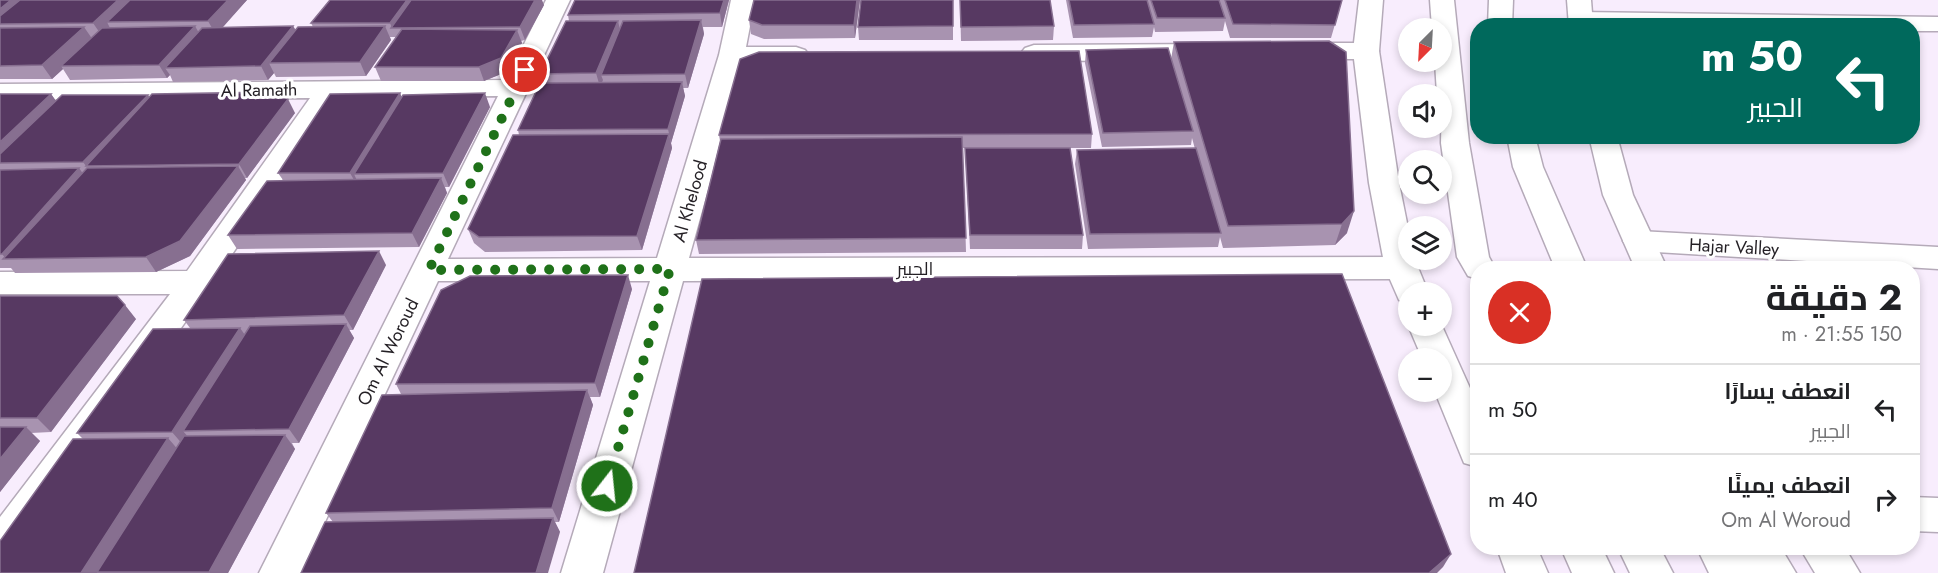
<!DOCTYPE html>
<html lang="ar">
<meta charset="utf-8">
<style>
body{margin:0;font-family:Jost,Cairo,sans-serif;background:#f6f6f6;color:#202124;direction:rtl;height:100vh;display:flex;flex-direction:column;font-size:22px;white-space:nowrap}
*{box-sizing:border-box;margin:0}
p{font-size:20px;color:#757577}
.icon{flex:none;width:33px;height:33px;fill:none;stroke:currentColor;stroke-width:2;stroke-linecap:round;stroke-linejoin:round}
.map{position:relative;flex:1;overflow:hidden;direction:ltr}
.sheet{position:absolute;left:1470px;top:261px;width:450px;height:294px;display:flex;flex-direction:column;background:#fff;border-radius:24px;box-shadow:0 3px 9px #0003;direction:rtl}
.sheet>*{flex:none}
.top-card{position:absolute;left:1470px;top:18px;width:450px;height:126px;border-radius:24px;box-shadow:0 3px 9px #0003;direction:rtl;background:#00695c;color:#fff;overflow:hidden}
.needle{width:39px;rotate:204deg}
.tools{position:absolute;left:1398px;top:18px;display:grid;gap:12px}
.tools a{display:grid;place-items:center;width:54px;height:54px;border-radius:50%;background:#fff;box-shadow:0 3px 9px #0003;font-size:30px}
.pin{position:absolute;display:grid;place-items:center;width:51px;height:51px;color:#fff;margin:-26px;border:3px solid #fff;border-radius:50%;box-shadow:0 2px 6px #0007}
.me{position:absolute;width:66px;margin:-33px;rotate:16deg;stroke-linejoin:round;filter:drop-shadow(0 0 4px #0008)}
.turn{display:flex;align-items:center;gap:21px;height:126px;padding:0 18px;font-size:27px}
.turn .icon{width:78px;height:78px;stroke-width:2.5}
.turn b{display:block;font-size:42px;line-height:51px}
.round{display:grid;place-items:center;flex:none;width:63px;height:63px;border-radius:32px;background:#f6f6f6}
.head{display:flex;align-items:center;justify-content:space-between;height:102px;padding:0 18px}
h1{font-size:36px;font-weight:700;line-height:45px}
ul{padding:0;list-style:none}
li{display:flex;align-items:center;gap:18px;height:90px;padding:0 18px;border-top:2px solid #e0e0e0}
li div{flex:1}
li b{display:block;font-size:22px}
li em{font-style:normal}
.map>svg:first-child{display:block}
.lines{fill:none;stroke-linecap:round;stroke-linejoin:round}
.street-casing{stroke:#b5aab9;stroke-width:3}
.secondary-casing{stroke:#b5aab9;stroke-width:3}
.primary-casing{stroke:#b5aab9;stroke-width:3}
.street{fill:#fff;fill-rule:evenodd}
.secondary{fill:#fff;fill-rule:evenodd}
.primary{fill:#fff;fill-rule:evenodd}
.wall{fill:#a893b0}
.shaded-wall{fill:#876f90}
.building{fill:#573962;stroke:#876f90;stroke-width:1.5}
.route{stroke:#1f7119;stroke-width:10;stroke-dasharray:0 18}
.labels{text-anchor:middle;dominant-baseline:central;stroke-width:6;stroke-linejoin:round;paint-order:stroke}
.street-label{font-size:18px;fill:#231f24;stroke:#fff}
</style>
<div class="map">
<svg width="1938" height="573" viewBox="0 0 1938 573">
<rect width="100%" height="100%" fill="#f8edfd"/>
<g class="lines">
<defs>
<g id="street">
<path d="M546 0H570L448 259 657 258 719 55 731 0H755L746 47H796L805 50 809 55 805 60 796 63H743L689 258 1401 257 1412 260 1417 268 1412 276 1401 279 683 281 603 573H561L650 281H438L301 573H259L498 96 338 97 208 290 15 562 0 567V517L170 294H0V272L187 271 310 98 0 100V84L506 80Z"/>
<path d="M1580 12 1938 17V31H1912V26L1571 24 1568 19 1571 14Z"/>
<path d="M1298 43H1366L1375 46 1379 51 1375 56 1366 59H1298L1289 56 1285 51 1289 46Z"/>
<path d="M1216 44 1225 47 1229 52 1225 57 1216 60 1034 61 1025 58 1021 53 1025 48 1034 45Z"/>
<path d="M1639 231 1938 247V269L1639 251 1628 248 1623 241 1628 234Z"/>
<path d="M1912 497 1938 498V532L1912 531Z"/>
</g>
<g id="secondary">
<path d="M1359 0H1383L1379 51 1399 183 1408 228V260H1415L1428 292H1408V303L1399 300 1385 268 1369 183 1353 51Z"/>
<path d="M1408 325 1442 326 1478 406V467L1464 463 1435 392H1442V358H1422Z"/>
<path d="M1497 548H1537L1548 573H1506Z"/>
</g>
<g id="primary">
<path d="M1430 0H1454L1469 143 1489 257 1495 268H1478V279L1468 276 1457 257 1441 143 1442 94H1437L1435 62H1442V28H1432Z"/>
<path d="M1489 0H1513L1512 26H1488Z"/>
<path d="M1567 0H1591L1593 26H1569Z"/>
<path d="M1507 136H1535L1543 167 1587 268H1555L1513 167Z"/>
<path d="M1589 136H1617L1633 195 1667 268H1635L1603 195Z"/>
<path d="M1561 548H1602L1614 573H1572Z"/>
<path d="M1618 548H1660L1673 573H1630Z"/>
<path d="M1697 548H1781L1796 573H1709Z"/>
<path d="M1800 548H1845L1860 573H1815Z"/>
</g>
</defs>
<use href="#street" class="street-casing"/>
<use href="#secondary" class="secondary-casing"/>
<use href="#primary" class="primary-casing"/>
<use href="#street" class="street"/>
<use href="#secondary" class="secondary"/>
<use href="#primary" class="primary"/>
</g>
<g class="wall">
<path d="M0 0H247L222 27 293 26 296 30 313 27 311 23 544 5 525 40 521 41 522 43 506 72 484 81H381L375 67 396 38 395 37H390L391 40 366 76 276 77 274 73 268 80 173 82 170 75 167 78 70 80 63 69 52 79H0Z"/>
<path d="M575 0H729L722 27H703L704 34 688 88H683L685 96 671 143 672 148 642 250 485 252 474 243 468 229 519 135 518 130 543 83 540 74 569 21 568 15Z"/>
<path d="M860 0 855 38 764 39 751 34 749 20Z"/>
<path d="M953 0V40H859L858 27Z"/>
<path d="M960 0 1054 26 1053 40 961 41Z"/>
<path d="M1066 0H1342L1331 38H1230L1225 21 1223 31 1155 32 1154 27 1152 37 1073 38Z"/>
<path d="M1329 41 1347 233 1335 245 1223 248 1220 237 1218 247 1088 249 1075 164 1077 150 1195 149 1192 138 1191 145 1102 147 1085 63 1086 50 1171 59 1174 42Z"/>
<path d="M400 93 401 97 490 107 449 187H445L447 193 419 247 237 249 228 235 283 180 278 173Z"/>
<path d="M0 94H51L56 101 149 97 295 113 247 178H245L246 180 190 256 156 272 15 273 11 268H0Z"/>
<path d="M1092 134 1091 148H963L966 252 699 254 696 240 720 141 719 135Z"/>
<path d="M965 148 1083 235 1082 249H970Z"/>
<path d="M386 265 353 330H349L354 338 299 443H292L295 449 228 573H0L83 439 77 433 190 328 184 320Z"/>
<path d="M632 289 600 397H590L593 405 559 522H555L560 532 333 522 326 513 401 394 396 384Z"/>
<path d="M0 296 136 319 51 432 31 433 40 441 0 492Z"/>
</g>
<g class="shaded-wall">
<path d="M11 0H33L0 24V9Z"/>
<path d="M118 0H138L107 22 110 28 102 36 93 23Z"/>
<path d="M228 0H247L216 35 208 21Z"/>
<path d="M407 0H422L392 28 390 23Z"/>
<path d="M535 0H542L544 5 525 40 520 27Z"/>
<path d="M724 0H729L722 27 720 13Z"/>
<path d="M857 0H860L855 38 854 25Z"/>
<path d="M701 20 704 34 688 88 685 74Z"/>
<path d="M618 21 621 34 601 75 603 80 600 87 596 73Z"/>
<path d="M195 26 203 40 165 68 170 75 167 78 159 65Z"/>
<path d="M293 26 300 39 269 63 274 73 268 80 261 66Z"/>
<path d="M385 26 391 40 366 76 360 62Z"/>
<path d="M84 27 93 40 61 66 63 69 52 79 42 65Z"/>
<path d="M517 30 522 43 506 72 484 81 479 67Z"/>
<path d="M682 82 685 96 671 143 668 129Z"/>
<path d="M400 93 406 107 354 174 359 185 358 187 350 173Z"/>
<path d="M485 93 490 107 449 187 443 173Z"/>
<path d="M51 94 61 108 0 163V142Z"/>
<path d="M148 95 157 108 86 166 83 162Z"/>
<path d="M288 99 295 113 247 178 239 164Z"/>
<path d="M669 134 672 148 642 250 637 236Z"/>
<path d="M238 166 246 180 190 256 156 272 146 257Z"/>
<path d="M79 168 89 182 6 259 2 254Z"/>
<path d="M441 178 447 193 419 247 412 233Z"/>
<path d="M1354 211 1347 233 1335 245 1342 224Z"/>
<path d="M379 251 386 265 353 330 344 315Z"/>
<path d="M628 275 632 289 600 397 595 383Z"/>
<path d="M125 305 136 319 51 432 37 418Z"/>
<path d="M346 324 354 338 299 443 289 429Z"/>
<path d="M240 328 250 342 183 431 189 438 184 446 172 432Z"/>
<path d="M587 390 593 405 559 522 552 508Z"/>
<path d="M26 427 40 441 0 492V459Z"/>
<path d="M285 435 295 449 228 573H210L209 572Z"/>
<path d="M168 438 180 452 97 572V573H81Z"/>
<path d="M553 518 560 532 548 573H536Z"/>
<path d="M1451 554 1443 567 1437 573H1429Z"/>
</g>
<g class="building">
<path d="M0 0H11L0 9Z"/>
<path d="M20 0H118L93 23 0 24V16Z"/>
<path d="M130 0H228L208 21 107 22Z"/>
<path d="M330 0H407L390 23H311Z"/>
<path d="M411 0H535L520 27 391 28Z"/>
<path d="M575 0H724L720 13 568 15Z"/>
<path d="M754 0H857L854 25H762L749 20Z"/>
<path d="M861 0H953V26L858 27Z"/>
<path d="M960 0H1050L1054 26 961 27Z"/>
<path d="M1069 0H1147L1154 24 1074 25Z"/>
<path d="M1151 0H1219L1225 18H1157Z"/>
<path d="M1225 0H1342L1335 25 1233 24Z"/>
<path d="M701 20 685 74 601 75 623 21Z"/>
<path d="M566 21H618L596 73 540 74Z"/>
<path d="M195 26 159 65 61 66 102 28Z"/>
<path d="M293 26 261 66 165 68 202 28Z"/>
<path d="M385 26 360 62 269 63 298 27Z"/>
<path d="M84 27 42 65 0 66V28Z"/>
<path d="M402 29 517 30 501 58 479 67H375Z"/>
<path d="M1329 41 1346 52 1354 211 1342 224 1228 226 1174 42Z"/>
<path d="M1168 48 1193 131 1103 133 1086 50Z"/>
<path d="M1079 51 1092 134 719 135 740 59 759 52Z"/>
<path d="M682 82 668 129 518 130 540 83Z"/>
<path d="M280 92 288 99 239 164 86 166 152 94Z"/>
<path d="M400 93 350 173H278L330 94Z"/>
<path d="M485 93 443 173 354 174 403 95Z"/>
<path d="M0 94H51L0 142Z"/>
<path d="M62 95H148L83 162 0 163V154Z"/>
<path d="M669 134 637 236 479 237 468 229 513 135Z"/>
<path d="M962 137 966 238 696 240 721 139Z"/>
<path d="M965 148H1070L1083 235H970Z"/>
<path d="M1196 148 1221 233 1090 234 1077 150Z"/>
<path d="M238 166 180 241 146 257 3 259 87 168Z"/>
<path d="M79 168 2 254H0V170Z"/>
<path d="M441 178 412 233 228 235 267 181Z"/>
<path d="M379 251 344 315 184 320 228 254Z"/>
<path d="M1342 274 1451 554 1429 573H634L702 279Z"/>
<path d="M628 275 595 383 396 384 441 290 470 276Z"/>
<path d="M0 296H117L125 305 37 418H0Z"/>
<path d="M346 324 289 429 183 431 250 326Z"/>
<path d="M240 328 172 432 77 433 153 329Z"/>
<path d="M587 390 552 508 326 513 382 395Z"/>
<path d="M0 427H26L0 459Z"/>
<path d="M285 435 209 572H97L184 436Z"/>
<path d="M168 438 81 573H0V541L73 439Z"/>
<path d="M553 518 536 573H301L325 522Z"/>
</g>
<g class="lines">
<path class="route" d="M525 70 429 270 670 269 607 486"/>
</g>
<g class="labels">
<g class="street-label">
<text transform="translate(259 90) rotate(-1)">Al Ramath</text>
<text transform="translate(690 201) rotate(-74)">Al Khelood</text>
<text transform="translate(1734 247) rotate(3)">Hajar Valley</text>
<text x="915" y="269">الجبير</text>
<text transform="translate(388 352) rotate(-64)">Om Al Woroud</text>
</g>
</g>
</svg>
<div class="tools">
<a><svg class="needle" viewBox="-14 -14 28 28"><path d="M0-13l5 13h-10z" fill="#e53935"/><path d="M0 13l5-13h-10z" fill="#757577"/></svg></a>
<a><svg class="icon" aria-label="sound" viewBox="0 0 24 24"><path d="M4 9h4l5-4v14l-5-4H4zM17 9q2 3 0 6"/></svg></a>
<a><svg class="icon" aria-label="search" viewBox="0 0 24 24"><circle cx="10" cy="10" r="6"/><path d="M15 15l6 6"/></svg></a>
<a><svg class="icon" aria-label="layers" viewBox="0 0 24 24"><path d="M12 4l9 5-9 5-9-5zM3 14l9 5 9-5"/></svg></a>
<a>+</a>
<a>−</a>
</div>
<div class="pin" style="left:525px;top:70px;background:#d93025"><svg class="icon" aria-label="arrive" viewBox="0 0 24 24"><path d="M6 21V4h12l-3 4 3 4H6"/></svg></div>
<svg class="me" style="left:607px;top:486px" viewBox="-20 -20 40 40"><circle r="17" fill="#1f7119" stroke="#fff" stroke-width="3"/><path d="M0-11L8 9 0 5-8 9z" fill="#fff"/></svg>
<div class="top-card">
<div class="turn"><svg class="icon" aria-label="left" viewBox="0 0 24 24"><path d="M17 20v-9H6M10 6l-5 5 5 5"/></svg><div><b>50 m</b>الجبير</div></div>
</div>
<section class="sheet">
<div class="head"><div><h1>2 دقيقة</h1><p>150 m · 21:55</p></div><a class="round" style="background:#d93025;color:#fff"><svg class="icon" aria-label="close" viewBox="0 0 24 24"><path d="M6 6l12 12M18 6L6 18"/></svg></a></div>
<ul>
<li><svg class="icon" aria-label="left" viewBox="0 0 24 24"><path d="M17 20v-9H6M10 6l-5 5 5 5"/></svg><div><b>انعطف يسارًا</b><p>الجبير</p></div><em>50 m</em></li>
<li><svg class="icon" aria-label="right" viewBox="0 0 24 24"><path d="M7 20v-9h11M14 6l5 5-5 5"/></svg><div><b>انعطف يمينًا</b><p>Om Al Woroud</p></div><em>40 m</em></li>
</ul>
</section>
</div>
